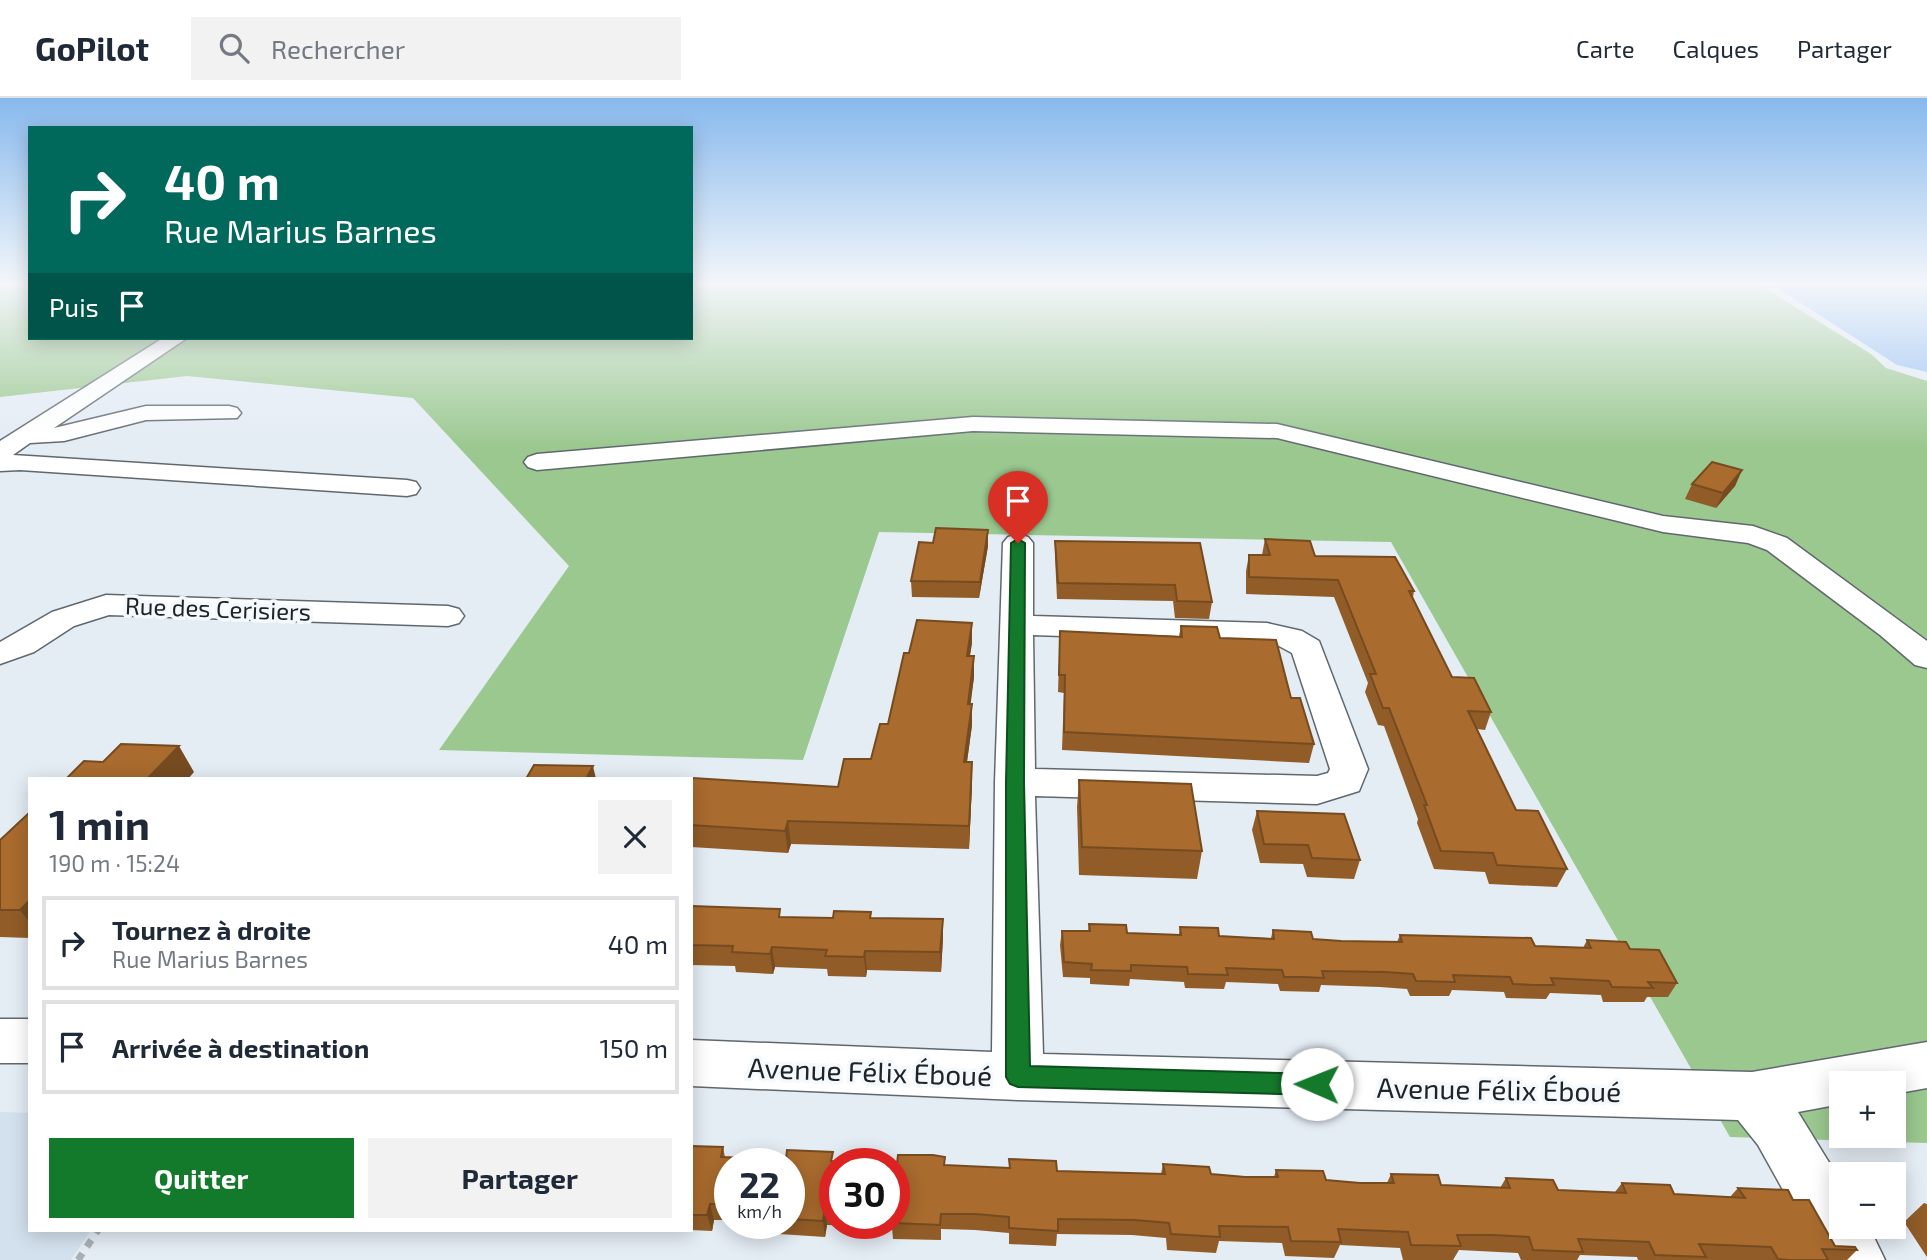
<!DOCTYPE html>
<html lang="fr">
<meta charset="utf-8">
<style>
body{margin:0;font-family:"Exo 2",sans-serif;background:#f2f2f3;color:#1f2937;height:100vh;display:flex;flex-direction:column;font-size:26px;white-space:nowrap}
*{box-sizing:border-box;margin:0}
p{font-size:23px;color:#747a83}
.icon{flex:none;width:38px;height:38px;fill:none;stroke:currentColor;stroke-width:2;stroke-linecap:round;stroke-linejoin:round}
.map{position:relative;flex:1;overflow:hidden}
.panel{position:absolute;left:28px;top:679px;width:665px;height:455px;display:flex;flex-direction:column;background:#fff;border-radius:0px;box-shadow:0 4px 18px #0003}
.panel>*{flex:none}
.top-card{position:absolute;left:28px;top:28px;width:665px;height:214px;border-radius:0px;box-shadow:0 4px 18px #0003;background:#00695c;color:#fff;overflow:hidden}
.controls{position:absolute;left:1829px;top:973px;display:grid;gap:14px}
.controls a{display:grid;place-items:center;width:77px;height:77px;border-radius:0px;background:#fff;box-shadow:0 4px 18px #0003;font-size:35px}
.speed{position:absolute;left:714px;top:1050px;display:flex;gap:14px;font-size:35px;font-weight:700;text-align:center}
.speed>*{display:grid;place-content:center;width:91px;height:91px;border-radius:50%;background:#fff;box-shadow:0 4px 18px #0003;line-height:1}
.speed small{font-size:18px;font-weight:400}
.speed .limit{border:10px solid #d22;background:#fff;color:#111}
.pin{position:absolute;display:grid;place-items:center;width:60px;height:60px;color:#fff;margin:-72px -30px;border-radius:50% 50% 50% 0;rotate:-45deg;box-shadow:0 0 7px #0007}
.pin .icon{rotate:45deg}
.me{position:absolute;width:77px;margin:-38px;rotate:271deg;stroke-linejoin:round;filter:drop-shadow(0 0 5px #0008)}
.turn{display:flex;align-items:center;gap:24px;height:147px;padding:0 21px;font-size:32px}
.turn .icon{width:91px;height:91px;stroke-width:2.5}
.turn b{display:block;font-size:49px;line-height:60px}
.then{display:flex;align-items:center;height:66px;padding:0 21px;background:#0003;gap:14px;font-size:26px}
.round{display:grid;place-items:center;flex:none;width:74px;height:74px;border-radius:0px;background:#f2f2f3}
.summary{display:flex;align-items:center;justify-content:space-between;height:119px;padding:0 21px}
h1{font-size:42px;font-weight:700;line-height:52px}
.primary-button{display:flex;gap:14px;margin-top:auto;padding:14px 21px}
.primary-button a{flex:1;height:80px;border-radius:0px;background:#13792b;color:#fff;font-size:28px;font-weight:700;line-height:80px;text-align:center}
.primary-button a+a{background:#f2f2f3;color:#1f2937}
ul{padding:0;list-style:none}
li{display:flex;align-items:center;gap:21px;height:94px;margin:0 14px 10px;padding:0 7px;border:4px solid #e0e1e3;border-radius:0px}
li div{flex:1}
li b{display:block;font-size:26px}
li em{font-style:normal}
header{display:flex;align-items:center;gap:42px;box-sizing:border-box;height:98px;padding:0 35px;background:#fff;border-bottom:2px solid #e0e1e3}
header strong{font-size:33px}
nav{display:flex;gap:38px;margin-inline-start:auto;font-size:24px}
.search{width:490px;height:63px;background:#f2f2f3;display:flex;align-items:center;gap:18px;box-sizing:border-box;padding:0 24px;border-radius:0px;color:#747a83;font-size:26px}
.map>svg:first-child{display:block}
.built{fill:#d3e1ee}
.green{fill:#9ac88f;fill-rule:evenodd}
.water{fill:#97c0f4}
.lines{fill:none;stroke-linecap:round;stroke-linejoin:round}
.minor-casing{stroke:#60686e;stroke-width:3}
.path{stroke:#a9afb6;stroke-width:7;stroke-dasharray:8 8;stroke-linecap:butt}
.minor{fill:#fff;fill-rule:evenodd}
.wall{fill:#915c28;fill-rule:evenodd}
.shaded-wall{fill:#764b20}
.building{fill:#a96b2e;stroke:#764b20;stroke-width:2}
.route{fill:#13792b;stroke:#0c4f1c;stroke-width:2}
.labels{text-anchor:middle;dominant-baseline:central;stroke-width:7;stroke-linejoin:round;paint-order:stroke}
.street-label{font-size:24px;fill:#212427;stroke:#f4f9fd}
.near-street-label{font-size:28px;fill:#212427;stroke:#f4f9fd}
</style>
<header>
<strong>GoPilot</strong>
<div class="search"><svg class="icon" aria-label="search" viewBox="0 0 24 24"><circle cx="10" cy="10" r="6"/><path d="M15 15l6 6"/></svg>Rechercher</div>
<nav><a>Carte</a><a>Calques</a><a>Partager</a></nav>
</header>
<div class="map">
<svg width="1927" height="1162" viewBox="0 0 1927 1162">
<rect width="100%" height="100%" fill="#e4ecf4"/>
<path class="built" d="M0 1014 30 1015V1132H91L71 1162H0Z"/>
<path class="green" d="M0 187H30V240H691V187H1760L1871 256 1886 270 1927 283V1045L1730 1039 1391 444 879 434 803 662 439 652 569 468 413 300 187 278 0 299ZM1841 985H1894V1038H1841Z"/>
<path class="water" d="M1773 187H1927V274L1897 267Z"/>
<g class="lines">
<defs>
<g id="minor">
<path d="M163 240H187L54 330 146 308H229L237 310 241 315 237 320 146 322 64 343 30 345 13 357 407 382 416 384 420 390 416 396 407 398 20 372 0 373V343Z"/>
<path d="M973 319 1277 326 1663 418 1753 428 1787 440 1927 543V570L1915 567 1880 537 1767 452 1748 445 1663 434 1277 340 973 333 537 372 528 369 524 364 528 359 537 356Z"/>
<path d="M1018 436 1028 439 1033 445V518L1267 525 1302 533 1319 543 1368 671 1359 693 1317 706 1035 698 1043 956 1752 974 1927 944V990L1894 996V985H1841V1006L1798 1014 1841 1084V1129H1869L1885 1162H1822L1758 1047 1738 1022 1018 1002 691 988V942L992 954 995 684 1003 445 1008 439ZM1033 537 1267 545 1279 548 1292 555 1330 671 1328 675 1317 678 1035 671Z"/>
<path d="M106 497 448 508 459 511 464 518 459 525 448 528 109 517 74 528 34 554 0 566V544L52 514Z"/>
<rect x="0" y="921" width="30" height="44"/>
</g>
</defs>
<use href="#minor" class="minor-casing"/>
<path class="path" d="M78 1162 98 1132"/>
<use href="#minor" class="minor"/>
</g>
<g class="wall">
<path d="M1742 372 1735 388 1716 410 1685 401 1692 386Z"/>
<path d="M988 432V448L979 500 912 499 911 483 933 445Z"/>
<path d="M1265 441 1315 458 1414 493 1413 499 1452 579 1491 614 1485 632 1477 631 1516 712 1567 771 1557 789 1489 786 1485 774 1434 771 1417 725 1418 721 1384 628 1378 627 1365 594 1368 585 1334 499 1246 496V473L1249 457H1262Z"/>
<path d="M1055 443 1200 445 1212 504 1209 521 1175 520 1173 503 1057 501 1055 459Z"/>
<path d="M1181 528 1220 540 1291 600 1314 646 1309 665 1062 652 1064 595 1058 594 1060 533 1179 538Z"/>
<path d="M972 545 970 558 974 579 970 606H972V627L967 664 972 686 969 751 791 746 788 755 691 749V685L838 689 871 661 888 626 909 555Z"/>
<path d="M1079 682 1202 753 1197 781 1079 777 1077 709Z"/>
<path d="M1257 713 1360 762 1354 781 1307 779 1303 766 1260 765 1252 732Z"/>
<path d="M30 714V840L0 839V742Z"/>
<path d="M691 808 782 819 833 820 871 814V820L943 821V840L941 874 867 872 866 879 828 878 827 871 775 869 773 876 736 874 735 868 691 867Z"/>
<path d="M1089 826 1127 835 1179 837 1180 829 1219 838 1271 840 1273 832 1313 841 1341 843 1397 844 1400 837 1535 848 1583 850 1587 842 1630 851 1677 885 1668 899H1647L1644 904H1603L1601 897 1550 895 1546 901 1506 900 1504 894 1452 892 1449 898H1410L1407 891 1380 889 1321 887 1319 894 1280 893 1278 886 1226 884 1224 891 1185 890 1184 884 1130 881 1129 888 1090 886V880L1063 879 1060 847 1062 833H1088Z"/>
<path d="M691 1048 723 1049 725 1059 897 1066 945 1059V1067L1009 1070V1061L1057 1073 1161 1076 1163 1066 1211 1076 1245 1079H1274L1276 1072 1326 1082 1360 1085H1387L1391 1076 1441 1087 1500 1090 1506 1080 1558 1092 1615 1094 1622 1085 1674 1096 1730 1099 1738 1090 1793 1102 1835 1148 1857 1152 1847 1162H1638L1637 1159 1580 1157 1577 1162H1521L1518 1155 1459 1152 1453 1162H1403L1400 1150 1340 1147 1334 1160 1285 1158 1282 1145 1219 1143 1216 1155 1167 1152 1166 1140 1132 1137 1057 1136 1056 1148 1009 1146V1135L975 1132 941 1131V1142L893 1141 892 1130 860 1128 827 1127 825 1139 779 1136 777 1125H789V1066H730V1122H714L712 1133 691 1132ZM835 1066H894V1125H835Z"/>
<path d="M1924 1105 1927 1106V1159L1904 1124Z"/>
</g>
<g class="shaded-wall">
<path d="M1742 372 1735 388 1716 410 1723 395Z"/>
<path d="M988 432V448L979 500 980 484Z"/>
<path d="M972 525V545L966 578 967 558Z"/>
<path d="M974 558V579L968 627V606Z"/>
<path d="M972 606V627L964 685V664Z"/>
<path d="M179 648 194 674 188 681H147Z"/>
<path d="M972 664V686L969 751V728Z"/>
<path d="M593 668 596 681H586Z"/>
<path d="M788 723 791 746 788 755 785 733Z"/>
<path d="M30 802V825L20 812Z"/>
<path d="M943 821V840L941 874 940 854Z"/>
<path d="M772 849 775 869 773 876 770 856Z"/>
<path d="M865 853 867 872 866 879 864 859Z"/>
<path d="M710 1106 714 1122 712 1133 707 1117Z"/>
<path d="M825 1111 827 1127 825 1139 823 1123Z"/>
</g>
<g class="building">
<path d="M1712 364 1742 372 1723 395 1692 386Z"/>
<path d="M936 430 988 432 980 484 911 483 919 444 933 445Z"/>
<path d="M1265 441 1310 443 1315 458 1395 459 1414 493H1409L1452 579 1474 580 1491 614 1468 613 1516 712 1538 713 1567 771 1497 767 1493 755 1441 753 1424 707H1427L1389 610H1383L1370 576H1376L1338 482 1249 479V457H1270Z"/>
<path d="M1055 443 1200 445 1212 504 1177 503 1175 487 1058 485Z"/>
<path d="M917 522 972 525 967 558H974L968 606H972L964 664H972L969 728 788 723 785 733 691 727V685L693 680 838 689 844 661H871L880 626H888L904 555H909Z"/>
<path d="M1181 528 1217 529 1220 540 1276 542 1291 600H1300L1314 646 1064 634 1065 577H1059L1060 533 1182 539Z"/>
<path d="M121 646 179 648 147 681H66L84 663 103 664Z"/>
<path d="M534 667 593 668 586 681H526Z"/>
<path d="M1079 682 1191 686 1202 753 1082 749Z"/>
<path d="M1257 713 1344 716 1360 762 1312 760 1308 747 1264 746Z"/>
<path d="M30 714V802L20 812H0V742Z"/>
<path d="M691 808 780 811 779 819 833 820 834 813 871 814 870 820 943 821 940 854 865 853 864 859 825 858 827 852 772 849 770 856 732 854 733 848 691 847Z"/>
<path d="M1089 826 1126 827 1127 835 1181 837 1180 829 1218 830 1219 838 1274 841 1273 832 1311 834 1313 841 1341 843 1402 844 1400 837 1531 840 1535 848 1591 850 1587 842 1626 844 1630 851 1659 852 1677 885 1648 884 1653 890 1612 889 1609 883 1551 880 1554 887H1534L1513 886 1510 879 1453 877 1455 884 1416 883 1413 876 1385 874 1322 873 1324 880 1304 879H1284L1282 872 1226 870 1228 877 1188 876 1187 869 1131 867V873L1091 872 1092 866 1064 864 1062 833H1090Z"/>
<path d="M691 1048 723 1049 721 1059 786 1061 787 1052 833 1054 831 1063 897 1066 898 1057H933L945 1059 944 1067 1010 1070 1009 1061 1033 1062 1056 1063 1057 1073 1165 1076 1163 1066 1209 1069 1211 1076 1245 1079H1278L1276 1072 1323 1073 1326 1082 1360 1085H1394L1391 1076 1438 1077 1441 1087 1510 1090 1506 1080 1553 1082 1558 1092 1626 1095 1622 1085 1670 1087 1674 1096 1745 1100 1738 1090 1788 1092 1793 1102H1809L1835 1148 1855 1149 1857 1152 1822 1151 1828 1162H1788L1778 1161 1771 1149 1699 1146 1706 1159 1655 1157 1649 1144 1578 1141 1583 1154 1533 1152 1529 1139 1492 1137H1457L1461 1148 1411 1147 1408 1134 1338 1131 1341 1144 1291 1143 1288 1129 1219 1128 1220 1139 1171 1136 1169 1125 1135 1122 1058 1121V1133L1009 1130V1119L975 1116H941L940 1127 894 1125V1066H835V1112L825 1111 823 1123 789 1121V1066H730V1106H710L707 1117H691Z"/>
</g>
<linearGradient id="sky" x2="0" y2="1"><stop stop-color="#87b9ed"/><stop offset="0.53" stop-color="#f3f6fa"/><stop offset="1" stop-color="#f3f6fa" stop-opacity="0"/></linearGradient>
<rect width="1927" height="350" fill="url(#sky)"/>
<path class="route" d="M1018 441 1025 445 1024 684 1030 968 1317 976 1326 979 1329 986 1326 994 1317 997 1018 989 1010 986 1006 979V684L1011 445Z"/>
<g class="labels">
<g class="street-label">
<text transform="translate(218 510) rotate(2)">Rue des Cerisiers</text>
</g>
<g class="near-street-label">
<text transform="translate(870 973) rotate(2)">Avenue Félix Éboué</text>
<text transform="translate(1499 991) rotate(1)">Avenue Félix Éboué</text>
</g>
</g>
</svg>
<div class="controls">
<a>+</a>
<a>−</a>
</div>
<div class="speed"><div>22<small>km/h</small></div><div class="limit">30</div></div>
<div class="pin" style="left:1018px;top:445px;background:#d93025"><svg class="icon" aria-label="arrive" viewBox="0 0 24 24"><path d="M6 21V4h12l-3 4 3 4H6"/></svg></div>
<svg class="me" style="left:1317px;top:986px" viewBox="-20 -20 40 40"><circle r="19" fill="#fff"/><path d="M0-13L10 11 0 6-10 11z" fill="#13792b"/></svg>
<div class="top-card">
<div class="turn"><svg class="icon" aria-label="right" viewBox="0 0 24 24"><path d="M7 20v-9h11M14 6l5 5-5 5"/></svg><div><b>40 m</b>Rue Marius Barnes</div></div>
<div class="then">Puis<svg class="icon" aria-label="arrive" viewBox="0 0 24 24"><path d="M6 21V4h12l-3 4 3 4H6"/></svg></div>
</div>
<section class="panel">
<div class="summary"><div><h1>1 min</h1><p>190 m · 15:24</p></div><a class="round"><svg class="icon" aria-label="close" viewBox="0 0 24 24"><path d="M6 6l12 12M18 6L6 18"/></svg></a></div>
<ul>
<li><svg class="icon" aria-label="right" viewBox="0 0 24 24"><path d="M7 20v-9h11M14 6l5 5-5 5"/></svg><div><b>Tournez à droite</b><p>Rue Marius Barnes</p></div><em>40 m</em></li>
<li><svg class="icon" aria-label="arrive" viewBox="0 0 24 24"><path d="M6 21V4h12l-3 4 3 4H6"/></svg><div><b>Arrivée à destination</b></div><em>150 m</em></li>
</ul>
<div class="primary-button"><a>Quitter</a><a>Partager</a></div>
</section>
</div>
